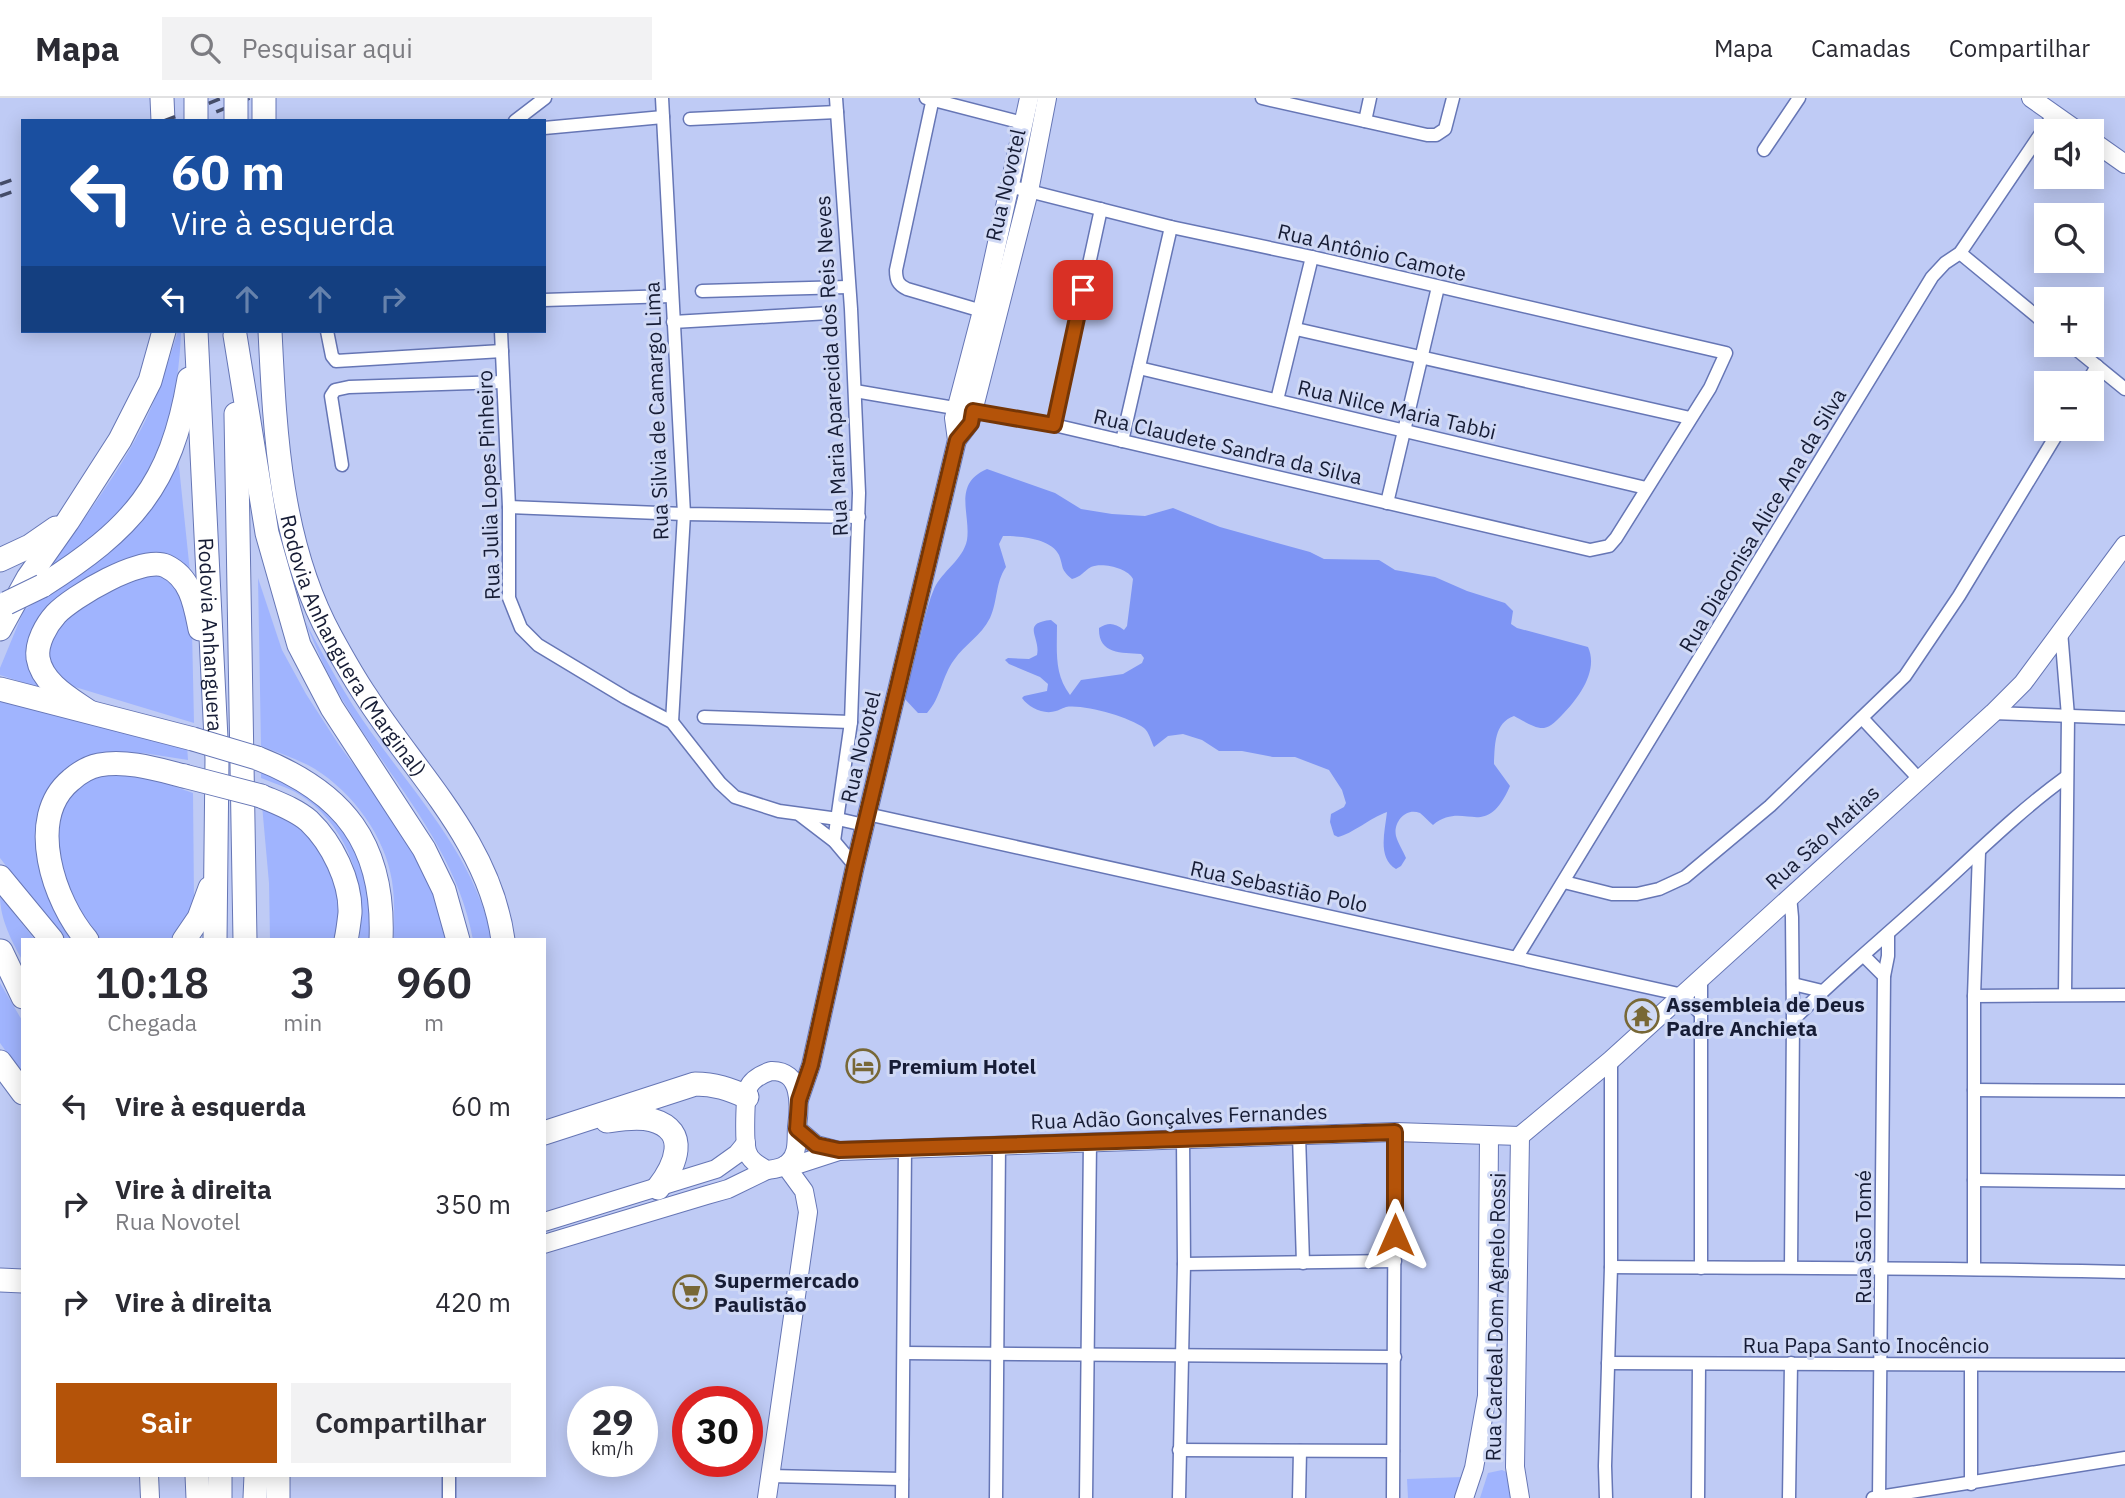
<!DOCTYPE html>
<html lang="pt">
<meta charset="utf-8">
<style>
body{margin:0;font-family:"IBM Plex Sans",sans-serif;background:#f2f2f3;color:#2b2b33;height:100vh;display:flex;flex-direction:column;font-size:26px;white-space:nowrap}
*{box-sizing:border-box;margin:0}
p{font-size:23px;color:#7c7c81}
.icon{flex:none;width:38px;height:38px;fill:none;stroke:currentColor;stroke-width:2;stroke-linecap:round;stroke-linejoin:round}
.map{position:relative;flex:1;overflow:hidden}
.panel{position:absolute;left:21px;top:840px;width:525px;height:539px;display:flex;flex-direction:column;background:#fff;border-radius:0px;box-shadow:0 4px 18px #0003}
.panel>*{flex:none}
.hud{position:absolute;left:21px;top:21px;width:525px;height:214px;border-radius:0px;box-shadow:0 4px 18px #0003;background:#1a4fa0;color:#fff;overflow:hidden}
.tools{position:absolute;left:2034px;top:21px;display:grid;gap:14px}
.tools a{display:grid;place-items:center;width:70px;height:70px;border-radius:0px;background:#fff;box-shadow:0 4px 18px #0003;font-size:35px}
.speed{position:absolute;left:567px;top:1288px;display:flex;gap:14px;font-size:35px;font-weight:700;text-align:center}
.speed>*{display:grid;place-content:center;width:91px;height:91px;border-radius:50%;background:#fff;box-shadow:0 4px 18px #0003;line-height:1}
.speed small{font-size:18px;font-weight:400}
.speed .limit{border:10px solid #d22;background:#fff;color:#111}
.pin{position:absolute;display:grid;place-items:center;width:60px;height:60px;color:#fff;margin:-30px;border-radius:14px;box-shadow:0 4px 10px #0006}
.me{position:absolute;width:77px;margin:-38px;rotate:0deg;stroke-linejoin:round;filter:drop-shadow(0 0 5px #0008)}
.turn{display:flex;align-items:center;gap:24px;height:147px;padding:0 35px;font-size:32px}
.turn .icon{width:91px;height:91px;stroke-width:2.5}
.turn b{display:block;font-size:49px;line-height:60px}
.lanes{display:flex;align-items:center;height:66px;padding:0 35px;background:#0003;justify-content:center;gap:35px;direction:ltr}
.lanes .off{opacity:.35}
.eta{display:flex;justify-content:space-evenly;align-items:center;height:119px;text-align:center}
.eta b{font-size:42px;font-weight:600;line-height:49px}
.button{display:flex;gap:14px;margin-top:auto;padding:14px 35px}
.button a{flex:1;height:80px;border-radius:0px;background:#b45309;color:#fff;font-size:28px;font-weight:600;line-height:80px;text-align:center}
.button a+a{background:#f2f2f3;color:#2b2b33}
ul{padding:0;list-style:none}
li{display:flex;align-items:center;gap:21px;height:98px;padding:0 35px}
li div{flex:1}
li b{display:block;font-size:26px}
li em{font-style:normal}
header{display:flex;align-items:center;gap:42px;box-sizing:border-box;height:98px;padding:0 35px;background:#fff;border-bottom:2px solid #e1e1e2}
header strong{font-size:33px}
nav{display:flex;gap:38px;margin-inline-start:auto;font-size:24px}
.search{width:490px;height:63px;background:#f2f2f3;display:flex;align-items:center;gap:18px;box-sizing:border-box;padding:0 24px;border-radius:0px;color:#7c7c81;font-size:26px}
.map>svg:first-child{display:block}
.green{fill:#a0b4fe}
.forest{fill:#7e95f4}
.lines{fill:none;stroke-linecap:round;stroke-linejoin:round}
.street-casing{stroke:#6676b5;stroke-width:15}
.secondary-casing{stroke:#6676b5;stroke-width:20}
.highway-casing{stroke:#6676b5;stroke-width:25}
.street{stroke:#fff;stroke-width:12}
.secondary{stroke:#fff;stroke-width:18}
.highway{stroke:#fff;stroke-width:23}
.rail{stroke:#454d6a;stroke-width:3.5;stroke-dasharray:12 12;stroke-linecap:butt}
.highway-bridge-casing{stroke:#6676b5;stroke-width:25;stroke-linecap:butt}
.highway-bridge{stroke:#fff;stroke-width:23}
.route-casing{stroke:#753606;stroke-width:18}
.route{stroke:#b45309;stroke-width:12}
.labels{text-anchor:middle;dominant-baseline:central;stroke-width:6;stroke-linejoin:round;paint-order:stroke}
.street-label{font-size:21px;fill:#161c35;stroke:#d0d9f5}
.poi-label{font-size:21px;font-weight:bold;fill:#161c35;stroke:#d0d9f5;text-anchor:start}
</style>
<header>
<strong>Mapa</strong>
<div class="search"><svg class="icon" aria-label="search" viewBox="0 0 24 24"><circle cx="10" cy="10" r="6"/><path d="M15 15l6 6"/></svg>Pesquisar aqui</div>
<nav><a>Mapa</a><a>Camadas</a><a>Compartilhar</a></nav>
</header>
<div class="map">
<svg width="2125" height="1400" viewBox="0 0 2125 1400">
<rect width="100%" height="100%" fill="#bfcbf5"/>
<g class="green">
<path d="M178 233H181C179 304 160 371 111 424 94 442 71 456 51 469 82 422 123 370 147 319 160 291 169 262 178 233Z"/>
<path d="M178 359 190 474 181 466 55 507 43 591 0 577V570L24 512 87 471Z"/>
<path d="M154 471 173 480 192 532 194 625 75 589C61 583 46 571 47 553 50 509 119 485 154 471Z"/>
<path d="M258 480 282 552 306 596 339 647 406 737 429 778 449 842H394C394 822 395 802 392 783 385 738 353 695 315 671 298 661 279 655 261 648Z"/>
<path d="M305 523C325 561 346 599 371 634 417 699 476 761 492 842H473C457 750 388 679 342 601 327 576 316 550 305 523Z"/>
<path d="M0 598 187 647 188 662 143 655 116 656 43 710 78 842H63L0 760Z"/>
<path d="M261 666 324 702 368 771 371 842H359C368 790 349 732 306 701 293 691 276 686 261 680Z"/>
<path d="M114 674 150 680 193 695 194 803 185 826 171 842H99L79 819 54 749 62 702 92 677Z"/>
<path d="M262 707 285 715 318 747 338 788 340 842H270L269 785Z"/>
<path d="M0 798 35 842H23V863C12 844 0 821 0 798Z"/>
<path d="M0 885 23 924V977L0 945Z"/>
<path d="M1502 1372 1513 1377 1519 1400H1480L1488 1375Z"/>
<path d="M1462 1379 1454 1400H1408L1407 1381Z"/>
</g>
<path class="forest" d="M987 371 1055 395 1081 411 1112 416 1145 418 1173 410 1220 429 1310 454 1324 461 1379 462 1395 472 1435 479 1467 493 1505 505 1513 513 1511 526 1517 530 1588 549C1599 573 1578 601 1562 617 1557 622 1551 629 1544 630 1535 631 1522 622 1514 618 1494 625 1495 647 1494 666L1510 688C1485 745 1465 701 1433 727 1429 724 1424 718 1420 715 1405 709 1393 725 1396 738 1398 745 1403 753 1406 760L1401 768 1396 771C1377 760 1385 733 1387 714 1370 720 1352 736 1338 739L1334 737 1330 724 1331 716 1344 709 1346 705 1342 692 1329 672 1295 659H1273L1242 653H1219L1202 642 1183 636 1168 638 1154 649C1151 643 1149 634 1144 630 1129 619 1084 606 1066 609 1065 609 1057 613 1056 613 1044 617 1029 610 1022 600L1024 598 1047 593 1048 586 1040 579 1009 566 1005 562 1008 560 1029 561 1037 557C1041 539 1020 525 1051 522L1057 527C1057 553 1054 576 1070 597L1081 582 1123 576 1142 565 1144 560 1141 556C1121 555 1098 556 1099 530 1109 524 1114 525 1124 532L1127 528 1133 481C1128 470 1102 464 1091 469 1084 473 1081 479 1072 481 1060 471 1064 470 1059 457 1051 440 1019 438 1003 438L999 446 1006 469C995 485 998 503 990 520 981 538 965 546 954 562 942 578 941 600 927 615H918L903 599 895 597C902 584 910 571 915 558 922 537 925 512 934 491 942 473 963 462 967 442 971 416 952 386 987 371Z"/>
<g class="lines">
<defs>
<g id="street">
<path d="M662 0 684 416 672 624"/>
<path d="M926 0 1023 25"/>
<path d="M933 0 896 172C896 182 898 187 907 191L982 213"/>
<path d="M1262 0 1427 37H1436L1445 31 1453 0"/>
<path d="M690 21 837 14"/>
<path d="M515 23 545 0"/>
<path d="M1365 23 1370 0"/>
<path d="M544 30 663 19"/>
<path d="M1764 52 1799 0"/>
<path d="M1960 155 2046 226"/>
<path d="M702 193 848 189"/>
<path d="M544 202 671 198"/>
<path d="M673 224 829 215"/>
<path d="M1296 231 1690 320"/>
<path d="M327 233 332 258 336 263 502 253"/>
<path d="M501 233 509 409V500L521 530 538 547 626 600 672 624 720 685 735 699 779 713 838 721 864 727"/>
<path d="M2071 247 2125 291"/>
<path d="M1139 270 1646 390"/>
<path d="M2087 285 2097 268"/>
<path d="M855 293 1054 327 1590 452 1609 448 1616 440 1710 290 1726 255 1312 159 1171 129 1009 88"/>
<path d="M1277 302 1312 159"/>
<path d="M1054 327 1101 111"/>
<path d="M1122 343 1171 129"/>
<path d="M342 367 331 298 335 292 349 289 503 284"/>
<path d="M1387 405 1438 189"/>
<path d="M509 409 684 416 859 419"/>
<path d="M2061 533 2068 618 2065 896"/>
<path d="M1993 615 2125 620"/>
<path d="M704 619 851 624"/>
<path d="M1862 620 1919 681"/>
<path d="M867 716 1683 897 1699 914"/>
<path d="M800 717 834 743 855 768"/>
<path d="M834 743 851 624 859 395 851 211 836 0"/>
<path d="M1564 784 1612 796H1637L1659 791 1685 779 1770 708 1905 578 1959 498 2060 331"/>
<path d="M1790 798 1792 819 1793 922 1791 1169"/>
<path d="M1864 858 1884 878"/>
<path d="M1517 859 1932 179 1945 165 1960 155 2054 16"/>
<path d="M1701 879V1170"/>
<path d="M1793 886 1822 893"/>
<path d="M1974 898 2125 897"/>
<path d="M1793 922C1835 880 1881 842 1924 803 1971 761 2015 716 2066 679"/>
<path d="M1974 992 2125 993"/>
<path d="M1299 1037 1303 1165"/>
<path d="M1974 1082 2125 1084"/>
<path d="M1184 1166 1395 1163"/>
<path d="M1611 1169C1782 1170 1954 1170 2125 1174"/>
<path d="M1974 1171V898L1979 754"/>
<path d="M904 1255 1395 1259"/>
<path d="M1608 1265 2125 1267"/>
<path d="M1971 1267V1386"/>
<path d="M1179 1352 1393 1353"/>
<path d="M449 1377V1400"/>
<path d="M770 1378 902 1381"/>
<path d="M902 1400 905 1049"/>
<path d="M996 1400 999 1046"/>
<path d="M1086 1400 1090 1043"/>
<path d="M1179 1400 1184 1166 1183 1040"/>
<path d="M1299 1400 1300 1353"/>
<path d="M1393 1400 1395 1034"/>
<path d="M1606 1400 1605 1368 1611 1169V962"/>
<path d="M1698 1400 1699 1266"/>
<path d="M1789 1400 1791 1265"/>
<path d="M1873 1400 2125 1360"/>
<path d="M1879 1400 1884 878 1888 858V836"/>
</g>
<g id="secondary">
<path d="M2031 0 2078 33"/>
<path d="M2091 42 2125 66"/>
<path d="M957 342 970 325 1029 93 1047 0"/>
<path d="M771 973C802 972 800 1007 797 1029 796 1041 799 1056 788 1065 783 1070 774 1071 767 1072 758 1067 750 1063 747 1053 744 1043 745 999 748 990 752 981 762 976 771 973Z"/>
<path d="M799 1002 811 967 855 768 957 342 954 320 982 213 1029 0"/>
<path d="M797 1031 816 1047 839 1053 1395 1034 1520 1038"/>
<path d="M1520 1038 1611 962 1993 615 2023 585 2125 447"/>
<path d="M789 1065 799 1066 839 1053"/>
<path d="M544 1124 716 1071 737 1056 746 1045"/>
<path d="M544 1146 707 1097 728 1091 767 1072"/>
<path d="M149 1377 150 1400"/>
<path d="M767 1400 808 1114 804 1093 785 1067"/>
<path d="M1464 1400 1474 1370 1487 1298 1489 1038"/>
<path d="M1520 1400 1515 1369 1520 1038"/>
</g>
<g id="highway">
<path d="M162 0 163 23"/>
<path d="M264 0V23"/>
<path id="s1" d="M196 233 217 661 215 842"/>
<path id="s2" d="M270 233C275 336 280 446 331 539 342 559 353 579 366 598 416 676 490 745 503 842"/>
<path d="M235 237 267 435 299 547 332 610 424 751 444 792 458 842"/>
<path d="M236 316 245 842"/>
<path d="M0 462 30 448 56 430"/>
<path d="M42 488C132 431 171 388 189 281"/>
<path d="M0 531 28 480 68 423 120 342 150 283 164 233"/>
<path d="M0 591 193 641"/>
<path d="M88 613C69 600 42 585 38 560 36 545 46 527 56 516 72 499 142 457 166 468 191 480 195 506 200 531"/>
<path d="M257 660C344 694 385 746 381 842"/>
<path d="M261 698C277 705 295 711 309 723 332 745 351 783 350 815 349 824 348 833 346 842"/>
<path d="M0 779 52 842"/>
<path d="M87 842C54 804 25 720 71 682 79 675 88 669 99 667 127 662 156 671 184 678"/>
<path d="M184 842 199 820 210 790"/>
<path d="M1 853 23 899"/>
<path d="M0 964 23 995"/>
<path d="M607 1023C621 1021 638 1018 652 1022 691 1033 675 1068 658 1090"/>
<path d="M544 1035 695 986C715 986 729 991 747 999"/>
<path d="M0 1182 23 1183"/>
<path d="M197 1377 198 1400"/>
<path d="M220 1377V1400"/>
<path d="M278 1377V1400"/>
<path d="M255 1400 256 1377"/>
</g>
</defs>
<use href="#street" class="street-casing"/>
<use href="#secondary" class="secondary-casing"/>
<use href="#highway" class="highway-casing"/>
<use href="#street" class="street"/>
<use href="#secondary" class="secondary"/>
<use href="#highway" class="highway"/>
<g class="rail">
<path d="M164 23 222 0"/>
<path d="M194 23 250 0"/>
<path d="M0 86 23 78"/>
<path d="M0 98 23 90"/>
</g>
<defs>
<g id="highway-bridge">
<path d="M236 0V23"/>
<path d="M196 23V0"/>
<path d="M7 505 42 488"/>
<path d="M193 641 257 660"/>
<path d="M184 678 261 698"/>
</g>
</defs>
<use href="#highway-bridge" class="highway-bridge-casing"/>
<use href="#highway-bridge" class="highway-bridge"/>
</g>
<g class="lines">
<defs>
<path id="route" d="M1083 192 1054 327 973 313 971 325 957 342 855 768 811 967 799 1002 797 1031 816 1047 839 1052 1395 1034V1137"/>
</defs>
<use href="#route" class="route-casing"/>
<use href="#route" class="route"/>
</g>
<defs>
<symbol id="temple-ring" viewBox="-11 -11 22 22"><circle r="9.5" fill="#d0d9f5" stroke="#786836" stroke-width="1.5"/><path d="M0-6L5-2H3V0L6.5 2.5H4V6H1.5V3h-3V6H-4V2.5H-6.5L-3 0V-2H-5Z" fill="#786836"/></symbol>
<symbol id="hotel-ring" viewBox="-11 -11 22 22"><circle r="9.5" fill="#d0d9f5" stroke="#786836" stroke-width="1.5"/><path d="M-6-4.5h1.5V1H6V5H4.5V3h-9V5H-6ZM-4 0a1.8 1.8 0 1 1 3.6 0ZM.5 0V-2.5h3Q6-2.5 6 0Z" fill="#786836"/></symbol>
<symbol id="supermarket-ring" viewBox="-11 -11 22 22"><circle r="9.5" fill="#d0d9f5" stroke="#786836" stroke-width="1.5"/><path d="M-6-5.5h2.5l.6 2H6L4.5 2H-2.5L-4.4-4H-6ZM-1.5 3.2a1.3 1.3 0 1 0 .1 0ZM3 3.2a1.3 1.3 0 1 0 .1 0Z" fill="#786836"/></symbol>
</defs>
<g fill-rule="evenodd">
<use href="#temple-ring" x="1623" y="899" width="38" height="38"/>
<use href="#hotel-ring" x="844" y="949" width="38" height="38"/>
<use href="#supermarket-ring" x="671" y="1175" width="38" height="38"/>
</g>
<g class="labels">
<g class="street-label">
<text transform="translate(1005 87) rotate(-77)">Rua Novotel</text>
<text transform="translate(1372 154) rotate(13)">Rua Antônio Camote</text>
<text transform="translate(831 268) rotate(-93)">Rua Maria Aparecida dos Reis Neves</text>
<text transform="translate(1397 311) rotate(13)">Rua Nilce Maria Tabbi</text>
<text transform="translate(656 313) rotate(-92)">Rua Silvia de Camargo Lima</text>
<text transform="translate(1228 348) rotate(13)">Rua Claudete Sandra da Silva</text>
<text transform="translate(488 387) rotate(-92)">Rua Julia Lopes Pinheiro</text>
<text transform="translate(1762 422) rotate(-59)">Rua Diaconisa Alice Ana da Silva</text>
<text stroke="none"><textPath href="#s1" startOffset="304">Rodovia Anhanguera</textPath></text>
<text stroke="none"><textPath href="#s2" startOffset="332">Rodovia Anhanguera (Marginal)</textPath></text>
<text transform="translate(860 649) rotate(-77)">Rua Novotel</text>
<text transform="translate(1822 739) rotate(-42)">Rua São Matias</text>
<text transform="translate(1279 788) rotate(12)">Rua Sebastião Polo</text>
<text transform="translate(1179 1018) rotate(-2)">Rua Adão Gonçalves Fernandes</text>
<text transform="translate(1863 1139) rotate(-90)">Rua São Tomé</text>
<text transform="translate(1495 1219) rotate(-89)">Rua Cardeal Dom Agnelo Rossi</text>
<text x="1866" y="1247">Rua Papa Santo Inocêncio</text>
</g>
<g class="poi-label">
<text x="1666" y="906">Assembleia de Deus<tspan x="1666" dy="24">Padre Anchieta</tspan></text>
<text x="888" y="968">Premium Hotel</text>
<text x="714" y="1182">Supermercado<tspan x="714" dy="24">Paulistão</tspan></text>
</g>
</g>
</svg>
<div class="tools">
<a><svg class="icon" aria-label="sound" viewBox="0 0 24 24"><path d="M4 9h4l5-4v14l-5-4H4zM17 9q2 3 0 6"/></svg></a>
<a><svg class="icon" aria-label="search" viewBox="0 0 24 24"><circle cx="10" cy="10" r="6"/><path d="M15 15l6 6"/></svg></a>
<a>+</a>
<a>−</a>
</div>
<div class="speed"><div>29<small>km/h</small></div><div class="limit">30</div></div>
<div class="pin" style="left:1083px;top:192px;background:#d93025"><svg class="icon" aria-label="arrive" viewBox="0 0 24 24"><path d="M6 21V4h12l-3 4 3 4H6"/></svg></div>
<svg class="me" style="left:1395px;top:1137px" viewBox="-20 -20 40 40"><path d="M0-17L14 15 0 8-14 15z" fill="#b45309" stroke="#fff" stroke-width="4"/></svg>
<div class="hud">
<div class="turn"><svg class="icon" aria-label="left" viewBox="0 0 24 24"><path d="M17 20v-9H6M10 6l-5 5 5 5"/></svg><div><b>60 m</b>Vire à esquerda</div></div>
<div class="lanes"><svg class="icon" aria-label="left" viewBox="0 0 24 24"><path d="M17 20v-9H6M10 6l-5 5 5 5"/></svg><svg class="icon off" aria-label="ahead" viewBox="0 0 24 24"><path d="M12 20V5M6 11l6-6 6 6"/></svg><svg class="icon off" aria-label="ahead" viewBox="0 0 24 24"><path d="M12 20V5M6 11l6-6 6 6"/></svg><svg class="icon off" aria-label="right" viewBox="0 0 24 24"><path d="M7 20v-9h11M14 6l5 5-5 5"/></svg></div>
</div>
<section class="panel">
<div class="eta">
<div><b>10:18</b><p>Chegada</p></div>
<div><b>3</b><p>min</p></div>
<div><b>960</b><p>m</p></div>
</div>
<ul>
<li><svg class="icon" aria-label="left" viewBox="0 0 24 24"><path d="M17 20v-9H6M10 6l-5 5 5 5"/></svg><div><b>Vire à esquerda</b></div><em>60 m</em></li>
<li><svg class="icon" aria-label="right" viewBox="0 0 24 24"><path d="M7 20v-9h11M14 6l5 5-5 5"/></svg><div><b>Vire à direita</b><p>Rua Novotel</p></div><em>350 m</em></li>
<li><svg class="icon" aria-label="right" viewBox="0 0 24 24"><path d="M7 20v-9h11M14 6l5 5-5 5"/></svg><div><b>Vire à direita</b></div><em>420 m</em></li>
</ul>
<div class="button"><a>Sair</a><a>Compartilhar</a></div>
</section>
</div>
